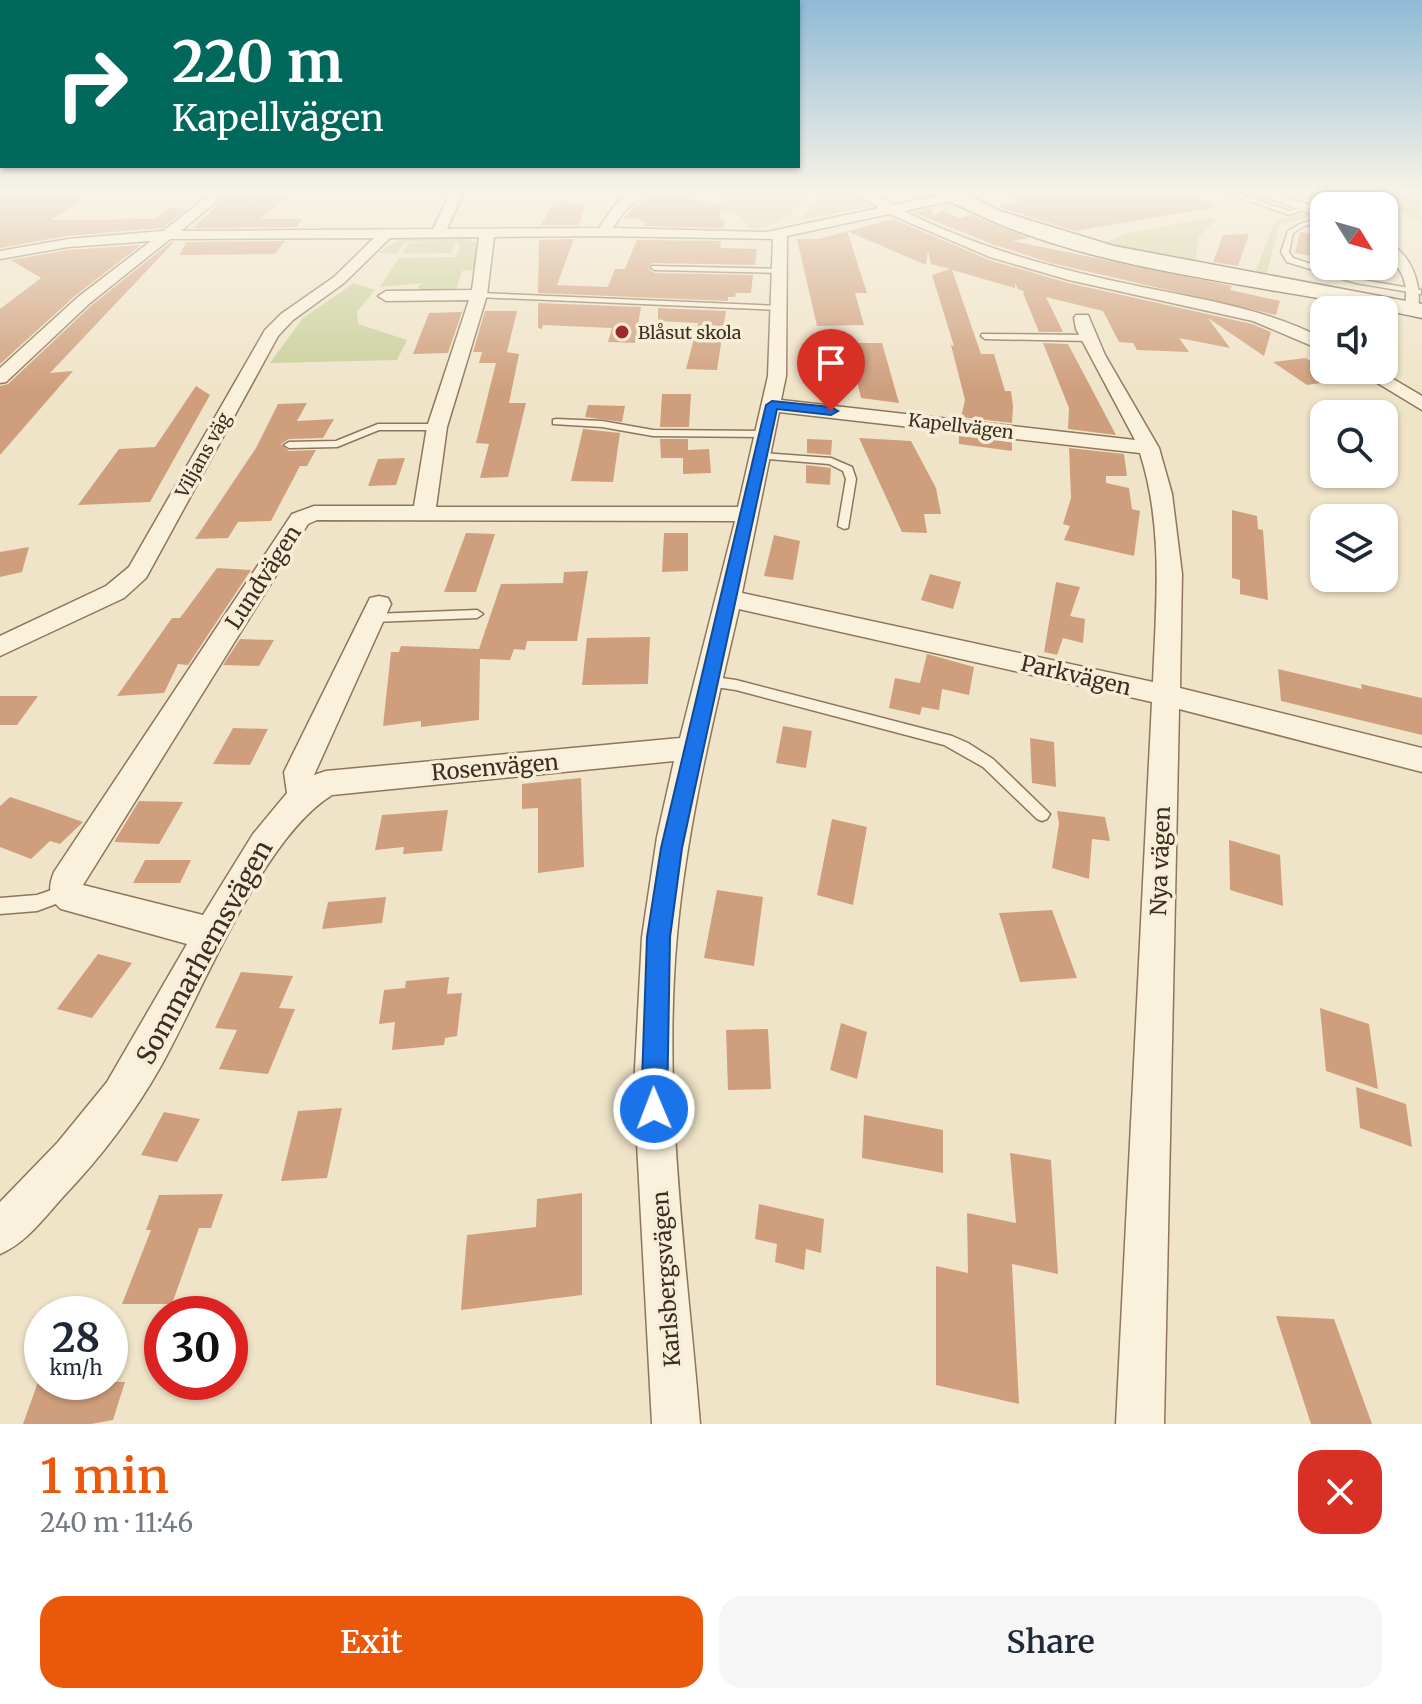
<!DOCTYPE html>
<meta charset="utf-8">
<style>
body{margin:0;font-family:Merriweather,serif;background:#f6f6f7;color:#1f2937;height:100vh;display:flex;flex-direction:column;font-size:30px;white-space:nowrap}
*{box-sizing:border-box;margin:0}
p{font-size:26px;color:#747a83}
.icon{flex:none;width:44px;height:44px;fill:none;stroke:currentColor;stroke-width:2;stroke-linecap:round;stroke-linejoin:round}
.map{position:relative;height:1424px;overflow:hidden}
.drawer{display:flex;flex-direction:column;background:#fff;flex:1}
.drawer>*{flex:none}
.banner{position:absolute;left:0px;top:0px;width:800px;height:168px;box-shadow:0 2px 6px #0004;background:#00695c;color:#fff;overflow:hidden}
.needle{width:52px;rotate:127deg}
.controls{position:absolute;left:1310px;top:192px;display:grid;gap:16px}
.controls a{display:grid;place-items:center;width:88px;height:88px;border-radius:16px;background:#fff;box-shadow:0 2px 6px #0004;font-size:40px}
.speed{position:absolute;left:24px;top:1296px;display:flex;gap:16px;font-size:40px;font-weight:700;text-align:center}
.speed>*{display:grid;place-content:center;width:104px;height:104px;border-radius:50%;background:#fff;box-shadow:0 2px 6px #0004;line-height:1}
.speed small{font-size:20px;font-weight:400}
.speed .limit{border:12px solid #d22;background:#fff;color:#111}
.pin{position:absolute;display:grid;place-items:center;width:68px;height:68px;color:#fff;margin:-82px -34px;border-radius:50% 50% 50% 0;rotate:-45deg;box-shadow:0 0 8px #0007}
.pin .icon{rotate:45deg}
.me{position:absolute;width:88px;margin:-44px;rotate:359deg;stroke-linejoin:round;filter:drop-shadow(0 0 6px #0008)}
.turn{display:flex;align-items:center;gap:28px;height:168px;padding:0 40px;font-size:36px}
.turn .icon{width:104px;height:104px;stroke-width:2.5}
.turn b{display:block;font-size:56px;line-height:68px}
.round{display:grid;place-items:center;flex:none;width:84px;height:84px;border-radius:24px;background:#f6f6f7}
.overview{display:flex;align-items:center;justify-content:space-between;height:136px;padding:0 40px}
h1{font-size:48px;font-weight:600;line-height:60px;color:#ea580c}
.primary-button{display:flex;gap:16px;margin-top:auto;padding:16px 40px}
.primary-button a{flex:1;height:92px;border-radius:24px;background:#ea580c;color:#fff;font-size:32px;font-weight:600;line-height:92px;text-align:center}
.primary-button a+a{background:#f6f6f7;color:#1f2937}
.map>svg:first-child{display:block}
.green{fill:#c9cf9b}
.building{fill:#cf9f7d}
.lines{fill:none;stroke-linecap:round;stroke-linejoin:round}
.lane-casing{stroke:#8d765c;stroke-width:3}
.street-casing{stroke:#8d765c;stroke-width:3}
.secondary-casing{stroke:#6f573f;stroke-width:3}
.lane{fill:#faf1dc;fill-rule:evenodd}
.street{fill:#faf1dc;fill-rule:evenodd}
.secondary{fill:#faf1dc;fill-rule:evenodd}
.route{fill:#1a73e8;stroke:#114b97;stroke-width:2}
.poi-dot{fill:#9e2a2b;stroke:#f7eed8;stroke-width:3}
.labels{text-anchor:middle;dominant-baseline:central;stroke-width:7;stroke-linejoin:round;paint-order:stroke}
.far-poi-label{font-size:18px;fill:#3d2e20;stroke:#f7eed8;text-anchor:start}
.far-street-label{font-size:18px;fill:#3d2e20;stroke:#f7eed8}
.street-label{font-size:22px;fill:#3d2e20;stroke:#f7eed8}
.near-street-label{font-size:26px;fill:#3d2e20;stroke:#f7eed8}
</style>
<div class="map">
<svg width="1422" height="1424" viewBox="0 0 1422 1424">
<rect width="100%" height="100%" fill="#f0e4c8"/>
<g class="green">
<path d="M729 189H804C803 213 773 228 752 229L739 215 720 208Z"/>
<path d="M820 189H848L872 207 799 220 815 204Z"/>
<path d="M1348 189H1420L1422 223 1381 201Z"/>
<path d="M1308 213 1318 216 1280 224 1266 275 1255 273 1275 220Z"/>
<path d="M1209 218 1215 220 1199 237 1195 261 1103 243 1129 233Z"/>
<path d="M465 238 477 243 474 270 462 271 456 290 419 291 418 286 425 283 380 287 399 258 454 257 459 250V243L456 242 451 253 402 254 408 243 444 242H405L396 254 379 253C401 232 435 238 465 238Z"/>
<path d="M354 283 375 290 357 312 358 324 407 340 397 360 270 363 303 318Z"/>
</g>
<g class="building">
<path d="M999 189H1177L1216 207 1075 231 998 207 1019 201Z"/>
<path d="M659 193 722 205 719 219 725 220 723 228 643 226 645 223 638 219 624 218 635 206Z"/>
<path d="M229 195 289 196 260 219H303L296 227 193 228Z"/>
<path d="M0 197 82 199 51 220 155 219 168 208 187 209 162 228 67 236 0 248Z"/>
<path d="M555 201 586 204 579 225H541Z"/>
<path d="M933 208 932 215 943 211 959 218 971 215 1029 238 1012 241 1232 286 1230 290 1280 301 1276 315 1051 263 992 244 915 213Z"/>
<path d="M893 219 989 260 1068 283 1252 324 1271 332 1264 356 1208 318 1230 348 1179 338 1189 352 1137 350 1133 343 1119 342 1103 311 1046 297 1063 332H1039L1023 293 1025 292 1018 289 1015 283V288L952 270 981 354H994L1005 391H1011L1013 406 1012 423 961 417 965 400 951 345 954 346 932 275 950 269 931 264 928 250 926 265 847 231 867 293H855L864 325 817 326 797 239H819Z"/>
<path d="M1300 232 1324 236V258L1295 253Z"/>
<path d="M1249 234 1238 266 1213 262 1223 235Z"/>
<path d="M574 239 557 285 608 287 615 269H625L637 240 721 241 720 248 757 249 755 265 652 263 648 269 655 273 753 275 751 293H736L735 297H728V301L538 293 539 240Z"/>
<path d="M285 241 275 254 180 255 186 242Z"/>
<path d="M171 242H174L50 373 73 371 0 455V386L8 384 92 305Z"/>
<path d="M141 245 76 295 0 364V309L41 278 11 260 68 250Z"/>
<path d="M538 303 641 307 635 343 608 342 612 328 543 325 542 329 538 328Z"/>
<path d="M658 308 726 311 717 370 686 369 698 323 658 321Z"/>
<path d="M485 311H517L507 352 519 354 509 403H526L508 477 480 478 489 444 476 443 496 363H479L482 352H473Z"/>
<path d="M462 312 448 353 413 354 429 313Z"/>
<path d="M848 343H882L899 403 861 398Z"/>
<path d="M1043 343 1068 344 1116 435 1068 429 1069 408Z"/>
<path d="M1306 358 1324 370 1341 380 1307 385 1273 362Z"/>
<path d="M196 386 210 395 150 502 78 505 119 449 155 447Z"/>
<path d="M662 394H691L689 427H660Z"/>
<path d="M307 403 297 421 334 419 323 438 289 439 281 444 289 451 316 450 307 466H300L271 521 238 522 228 538 195 539 256 448 278 404Z"/>
<path d="M588 405 625 406 622 422 585 417Z"/>
<path d="M583 429 620 433 613 482 571 481Z"/>
<path d="M959 436 1012 442V451L959 444Z"/>
<path d="M859 438 911 441 936 488 941 514H924L927 533 902 532Z"/>
<path d="M660 439H688V450L709 449 711 473 683 474V458H661Z"/>
<path d="M807 439 832 440 831 455 807 453Z"/>
<path d="M1069 448 1124 454 1127 476H1106V483L1129 488 1132 509 1140 511 1134 556 1064 540 1070 526 1063 524 1071 498Z"/>
<path d="M405 458 396 485 368 486 378 459Z"/>
<path d="M806 465 831 468 830 485 806 483Z"/>
<path d="M1232 510 1257 516 1258 529 1263 530 1268 600 1240 594V580L1232 578Z"/>
<path d="M466 533 495 534 476 592H444Z"/>
<path d="M664 533H688V571L662 572Z"/>
<path d="M774 535 800 541 793 580 764 576Z"/>
<path d="M29 547 22 572 0 577V552Z"/>
<path d="M217 568 251 570 188 665 178 664 164 693 117 696 172 618H180Z"/>
<path d="M588 571 577 641H527L525 650 514 649 510 660 480 659 479 720 421 727V721L383 726 391 652H399L401 646 479 649 501 584 563 583 564 572Z"/>
<path d="M930 574 961 582 953 609 921 600Z"/>
<path d="M1056 582 1080 587 1070 616 1085 619 1083 643 1063 638 1057 655 1044 652Z"/>
<path d="M650 637 648 684 582 685 587 638Z"/>
<path d="M240 639 274 640 259 666 223 665Z"/>
<path d="M927 654 974 667 969 695 942 689 939 710 922 707 920 715 889 708 895 678 920 683Z"/>
<path d="M1278 669 1362 689 1361 684 1422 698V735L1281 701Z"/>
<path d="M0 696H38L17 725H0Z"/>
<path d="M783 726 812 731 806 768 776 763Z"/>
<path d="M233 728 268 729 250 765 213 764Z"/>
<path d="M1030 738 1054 742 1056 787 1032 783Z"/>
<path d="M581 778 584 867 538 873V808L522 809V784Z"/>
<path d="M10 797 46 809 83 822 60 844 50 841 31 859 0 847V806Z"/>
<path d="M139 801 183 802 159 844 114 842Z"/>
<path d="M448 810 442 851 403 854 404 847 375 850 382 815Z"/>
<path d="M1057 811 1105 817 1110 841 1092 839 1089 879 1052 868 1059 824Z"/>
<path d="M832 819 867 827 853 905 817 895Z"/>
<path d="M1229 840 1280 855 1283 906 1230 890Z"/>
<path d="M145 860H191L180 883H133Z"/>
<path d="M717 890 763 897 754 966 704 958Z"/>
<path d="M386 897 382 923 322 929 328 902Z"/>
<path d="M1052 910 1077 978 1020 982 999 913Z"/>
<path d="M98 954 132 963 92 1018 57 1009Z"/>
<path d="M241 972 293 976 279 1008 295 1009 268 1074 219 1069 237 1030 215 1028Z"/>
<path d="M449 977 447 994 462 993 457 1036 445 1038 444 1045 392 1050 395 1022 379 1024 384 990 405 988 406 981Z"/>
<path d="M1320 1008 1369 1024 1378 1089 1326 1071Z"/>
<path d="M841 1023 867 1032 857 1079 830 1070Z"/>
<path d="M768 1029 771 1089 728 1090 726 1030Z"/>
<path d="M1356 1087 1406 1104 1412 1147 1360 1128Z"/>
<path d="M342 1108 327 1178 281 1181 298 1111Z"/>
<path d="M164 1112 200 1119 177 1162 141 1155Z"/>
<path d="M864 1115 943 1130V1173L862 1158Z"/>
<path d="M1010 1153 1051 1160 1058 1274 1012 1264 1019 1404 936 1385V1266L968 1273 967 1213 1016 1223Z"/>
<path d="M582 1193V1295L461 1310 467 1235 536 1227 537 1199Z"/>
<path d="M223 1194 211 1228H199L172 1304H122L151 1230H146L159 1195Z"/>
<path d="M759 1204 824 1219 821 1253 806 1249 804 1270 775 1262 777 1244 755 1239Z"/>
<path d="M1276 1316 1334 1319 1372 1424H1311Z"/>
<path d="M38 1382H125L113 1420 91 1424H23Z"/>
</g>
<g class="lines">
<defs>
<g id="lane">
<path d="M1215 189H1225L1289 211 1307 206 1310 208 1289 215Z"/>
<path d="M1417 189H1422V196L1420 195Z"/>
<path d="M1324 217V221L1304 226 1293 233 1289 252 1293 258 1357 279 1421 290V294L1356 283 1287 262 1281 252 1288 231 1300 224Z"/>
<path d="M652 266 781 269 785 271 781 273 655 270 651 268Z"/>
<path d="M479 293 781 306 785 308 781 310 476 297 475 295Z"/>
<path d="M982 334 1090 335 1094 338 1090 341 985 339 981 336Z"/>
<path d="M556 419 602 421 653 430 765 431 770 434 765 437 653 436 602 427 553 424V420Z"/>
<path d="M378 424H437L442 427 437 430H379L337 447 289 448 284 445 289 442 336 441Z"/>
<path d="M761 453 831 458 852 467 856 479 848 528 844 529 838 526 846 479 843 471 829 464 757 458V454Z"/>
<path d="M477 610 483 614 477 618 373 622 367 618 373 614Z"/>
<path d="M707 676 736 680 952 736 968 743 993 759 1050 814 1047 819 1042 821 1037 819 983 767 944 745 736 690 702 685 700 681Z"/>
<path d="M66 885 72 888 74 893 72 898 37 911 0 914V898L37 895Z"/>
</g>
<g id="street">
<path d="M217 189H231L181 231 433 229 452 189H465L447 229 599 228 614 206 633 189H643V195L624 212 613 228 767 232 879 208 851 189H867L893 205 952 193 958 197 957 200 904 211C979 249 1060 270 1142 287 1205 300 1267 309 1324 339V351L1253 321 1069 280 990 257 889 214 787 236 786 376 781 400 1135 440 1076 329 1074 318 1076 315H1088L1105 355 1159 448 1172 494 1182 574 1180 688 1422 748V772L1179 709 1164 1424H1116L1152 702 739 609C714 717 687 824 677 935 662 1097 687 1263 700 1424H652L634 1087 642 937 657 837 674 761 332 795C261 839 203 991 161 1066 134 1114 101 1157 63 1197 44 1218 26 1243 0 1254V1202L58 1142 107 1082 187 944 61 909C48 899 48 887 54 872L292 514 314 506H414L427 427 469 300 386 301 378 296 386 291 472 290 479 237 390 238 344 283 293 320 278 336 146 578 124 598 0 656V636L106 586 129 567 265 330 281 314 334 277 374 238 170 239 90 303 6 382 0 383V368L78 297 151 241 68 247 0 259V251L68 239 163 231ZM603 236 773 239 768 376 738 507H436L447 427 487 295 494 237ZM779 412 1140 453C1164 528 1156 605 1153 682L742 593ZM317 520 735 521 680 738 326 771 314 775 391 604 388 598 379 596 370 598 367 604 284 772 287 793 253 834 203 915 83 885 308 524Z"/>
<path d="M1246 189H1265L1324 210V219Z"/>
<path d="M1384 242C1412 251 1422 285 1418 312H1406L1404 309C1410 284 1403 269 1384 253Z"/>
<path d="M1356 370H1378L1422 396V410Z"/>
</g>
<path id="secondary" d="M931 189H955L1000 211 1114 246 1422 304V318C1278 285 1099 275 968 210 956 204 940 199 931 189Z"/>
</defs>
<use href="#lane" class="lane-casing"/>
<use href="#street" class="street-casing"/>
<use href="#secondary" class="secondary-casing"/>
<use href="#lane" class="lane"/>
<use href="#street" class="street"/>
<use href="#secondary" class="secondary"/>
</g>
<linearGradient id="sky" x2="0" y2="1"><stop stop-color="#8fbad6"/><stop offset="0.49" stop-color="#f8f3e6"/><stop offset="1" stop-color="#f8f3e6" stop-opacity="0"/></linearGradient>
<rect width="1422" height="389" fill="url(#sky)"/>
<path class="route" d="M772 401 831 407 838 411 831 415 777 409 682 848 670 937 667 1109 663 1119 654 1122 645 1119 641 1109 647 937 661 848 766 405Z"/>
<circle class="poi-dot" cx="622" cy="332" r="8"/>
<g class="labels">
<g class="far-poi-label">
<text x="638" y="332">Blåsut skola</text>
</g>
<g class="far-street-label">
<text transform="translate(961 426) rotate(7)">Kapellvägen</text>
<text transform="translate(203 455) rotate(-61)">Viljans väg</text>
</g>
<g class="street-label">
<text transform="translate(263 577) rotate(-57)">Lundvägen</text>
<text transform="translate(1076 675) rotate(13)">Parkvägen</text>
<text transform="translate(495 767) rotate(-5)">Rosenvägen</text>
<text transform="translate(1160 861) rotate(-88)">Nya vägen</text>
<text transform="translate(666 1279) rotate(-94)">Karlsbergsvägen</text>
</g>
<g class="near-street-label">
<text transform="translate(204 952) rotate(-61)">Sommarhemsvägen</text>
</g>
</g>
</svg>
<div class="controls">
<a><svg class="needle" viewBox="-14 -14 28 28"><path d="M0-13l5 13h-10z" fill="#e53935"/><path d="M0 13l5-13h-10z" fill="#747a83"/></svg></a>
<a><svg class="icon" aria-label="sound" viewBox="0 0 24 24"><path d="M4 9h4l5-4v14l-5-4H4zM17 9q2 3 0 6"/></svg></a>
<a><svg class="icon" aria-label="search" viewBox="0 0 24 24"><circle cx="10" cy="10" r="6"/><path d="M15 15l6 6"/></svg></a>
<a><svg class="icon" aria-label="layers" viewBox="0 0 24 24"><path d="M12 4l9 5-9 5-9-5zM3 14l9 5 9-5"/></svg></a>
</div>
<div class="speed"><div>28<small>km/h</small></div><div class="limit">30</div></div>
<div class="pin" style="left:831px;top:411px;background:#d93025"><svg class="icon" aria-label="arrive" viewBox="0 0 24 24"><path d="M6 21V4h12l-3 4 3 4H6"/></svg></div>
<svg class="me" style="left:654px;top:1109px" viewBox="-20 -20 40 40"><circle r="17" fill="#1a73e8" stroke="#fff" stroke-width="3"/><path d="M0-11L8 9 0 5-8 9z" fill="#fff"/></svg>
<div class="banner">
<div class="turn"><svg class="icon" aria-label="right" viewBox="0 0 24 24"><path d="M7 20v-9h11M14 6l5 5-5 5"/></svg><div><b>220 m</b>Kapellvägen</div></div>
</div>
</div>
<section class="drawer">
<div class="overview"><div><h1>1 min</h1><p>240 m · 11:46</p></div><a class="round" style="background:#d93025;color:#fff"><svg class="icon" aria-label="close" viewBox="0 0 24 24"><path d="M6 6l12 12M18 6L6 18"/></svg></a></div>
<div class="primary-button"><a>Exit</a><a>Share</a></div>
</section>
